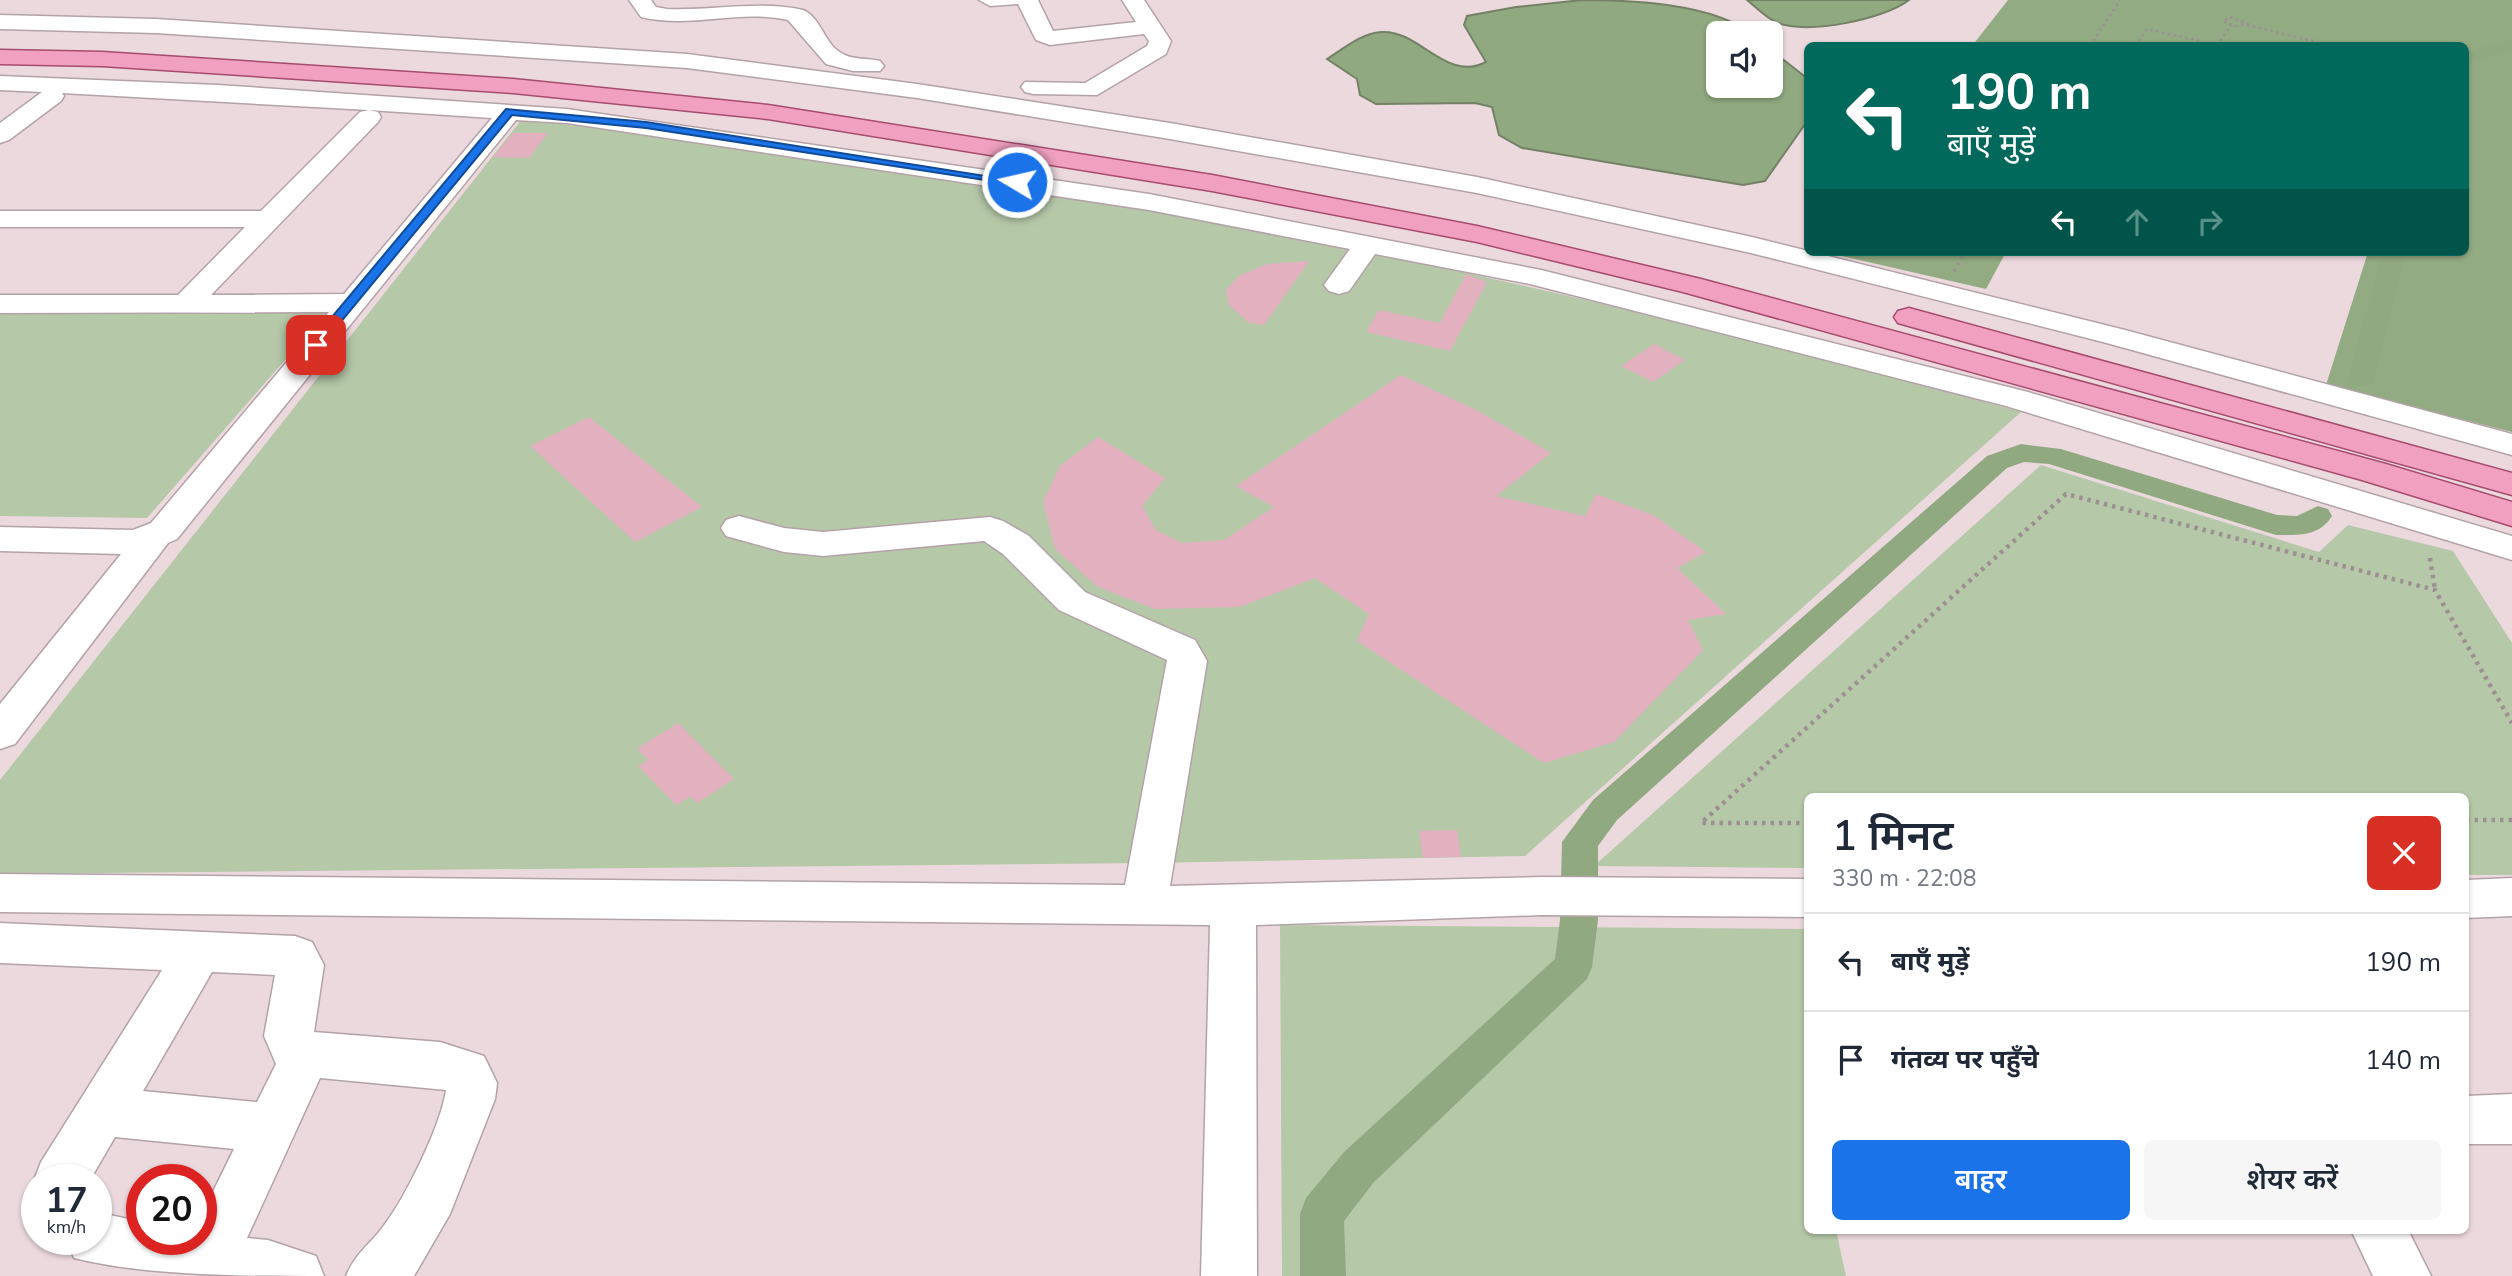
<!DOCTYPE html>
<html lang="hi">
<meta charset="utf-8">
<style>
body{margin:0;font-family:"Nunito Sans","Noto Sans Devanagari",sans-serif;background:#f6f6f7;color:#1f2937;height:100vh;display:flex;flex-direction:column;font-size:26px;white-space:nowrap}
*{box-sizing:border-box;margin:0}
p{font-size:23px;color:#747a83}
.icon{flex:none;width:38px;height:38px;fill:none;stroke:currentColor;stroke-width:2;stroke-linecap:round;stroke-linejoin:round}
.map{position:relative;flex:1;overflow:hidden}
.panel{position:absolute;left:1804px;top:793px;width:665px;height:441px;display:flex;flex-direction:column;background:#fff;border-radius:10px;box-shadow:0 2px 5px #0004}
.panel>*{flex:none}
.guide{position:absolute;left:1804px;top:42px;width:665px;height:214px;border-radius:10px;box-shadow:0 2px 5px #0004;background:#00695c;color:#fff;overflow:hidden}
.buttons{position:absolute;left:1706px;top:21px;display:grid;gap:14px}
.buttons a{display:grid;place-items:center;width:77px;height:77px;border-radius:10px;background:#fff;box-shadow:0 2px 5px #0004;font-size:35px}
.speed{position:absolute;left:21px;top:1164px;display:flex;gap:14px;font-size:35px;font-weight:700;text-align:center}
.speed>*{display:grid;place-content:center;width:91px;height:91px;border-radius:50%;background:#fff;box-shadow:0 2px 5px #0004;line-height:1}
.speed small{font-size:18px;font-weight:400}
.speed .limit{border:10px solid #d22;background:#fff;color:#111}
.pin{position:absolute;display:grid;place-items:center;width:60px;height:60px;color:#fff;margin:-30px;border-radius:14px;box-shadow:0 4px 10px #0006}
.me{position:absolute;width:77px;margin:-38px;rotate:279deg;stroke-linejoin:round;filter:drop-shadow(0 0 5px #0008)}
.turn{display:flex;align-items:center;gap:24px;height:147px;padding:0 28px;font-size:32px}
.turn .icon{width:91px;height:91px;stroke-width:2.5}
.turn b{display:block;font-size:49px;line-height:60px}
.lanes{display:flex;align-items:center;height:66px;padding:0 28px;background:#0003;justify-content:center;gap:35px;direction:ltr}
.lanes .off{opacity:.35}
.round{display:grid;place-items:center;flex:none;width:74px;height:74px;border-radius:10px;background:#f6f6f7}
.overview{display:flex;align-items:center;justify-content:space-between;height:119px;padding:0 28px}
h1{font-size:42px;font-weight:600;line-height:52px}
.cta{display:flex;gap:14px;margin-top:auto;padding:14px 28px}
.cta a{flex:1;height:80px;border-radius:10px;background:#1a73e8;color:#fff;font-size:28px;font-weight:600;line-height:80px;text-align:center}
.cta a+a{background:#f6f6f7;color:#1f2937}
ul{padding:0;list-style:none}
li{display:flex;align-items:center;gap:21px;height:98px;padding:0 28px;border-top:2px solid #e0e1e3}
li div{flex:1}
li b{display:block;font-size:26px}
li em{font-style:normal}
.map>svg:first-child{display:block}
.green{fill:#b5c8a8}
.forest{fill:#93ab82}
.water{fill:#91a980;stroke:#738165;stroke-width:2}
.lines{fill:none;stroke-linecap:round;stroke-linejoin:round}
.canal{fill:#91a980;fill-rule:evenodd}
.building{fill:#e3b0bf}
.minor-casing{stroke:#b3a2a7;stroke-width:3}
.major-casing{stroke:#a64c6e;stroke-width:3}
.path-far2{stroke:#9e8f93;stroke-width:2.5;stroke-dasharray:2.5 3.5;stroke-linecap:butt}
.path-far1{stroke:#9e8f93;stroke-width:3.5;stroke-dasharray:2.5 4.5;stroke-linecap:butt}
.path{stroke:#9e8f93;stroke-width:4.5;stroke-dasharray:3.5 5;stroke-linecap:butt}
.minor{fill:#fff;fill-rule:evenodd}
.major{fill:#f1a0bf;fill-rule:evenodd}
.route{fill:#1a73e8;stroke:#114b97;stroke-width:2}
</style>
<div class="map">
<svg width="2512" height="1276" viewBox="0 0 2512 1276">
<rect width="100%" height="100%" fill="#ecd9de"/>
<g class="green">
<path d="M522 119C667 138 812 155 956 177 1315 234 1672 313 2021 412L1525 856 1149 863 0 874V780Z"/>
<path d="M0 309 326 313 147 518 0 516Z"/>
<path d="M2041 465 2319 552 2348 525 2453 551 2512 643V875H2466V796H1808V868L1594 866Z"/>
<path d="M1280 925 1808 929V1230H1836L1846 1276H1282Z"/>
</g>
<g class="forest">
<path d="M2008 0H2512V432L2326 385 2368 252H2466V46H1972Z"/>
<path d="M1824 252H2006L1986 289Z"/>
</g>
<g class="water">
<path d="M1582 0C1630 0 1711 3 1750 33H1718V86H1771V50L1808 79V120L1765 181 1743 185 1522 148 1499 135 1492 107 1475 103 1376 104 1360 95 1357 79 1327 59C1343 49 1362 33 1381 32 1419 29 1446 83 1486 62L1464 25 1467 16 1516 7Z"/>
<path d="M1747 0H1909C1885 19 1807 35 1778 23 1767 19 1756 7 1747 0Z"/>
</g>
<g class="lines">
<g class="canal">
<path d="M2512 39V51L2466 64V52Z"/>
<path d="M2382 252H2406L2374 381 2370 386H2352L2348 381Z"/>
<path d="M2021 444 2061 449 2277 515 2297 516 2318 506 2328 509 2332 516C2319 537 2298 535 2276 535L2049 464 2024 462 2007 468 1617 820 1598 846V920L1592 967 1587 979 1374 1182 1344 1221 1346 1276H1300V1214L1306 1198 1344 1152 1555 959 1560 920 1562 842 1593 800 1987 456Z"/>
</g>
</g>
<g class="building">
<path d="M513 133H548L529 158 493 157Z"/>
<path d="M1309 261 1264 325 1248 322 1229 305 1226 290 1239 276 1267 264Z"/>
<path d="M1466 274 1487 282 1450 351 1366 332 1379 310 1440 323Z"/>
<path d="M1654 344 1685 360 1653 382 1621 366Z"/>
<path d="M1401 375 1478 411 1551 453 1496 496 1585 516 1596 494 1653 515 1706 552 1677 568 1726 614 1688 620 1703 650 1614 742 1544 763 1357 641 1369 614 1315 578 1239 607 1155 609 1098 587 1055 549 1043 502 1060 466 1098 437 1165 478 1142 506 1156 530 1182 543 1224 540 1274 507 1236 486Z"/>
<path d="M589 417 702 507 635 542 530 446Z"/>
<path d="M678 723 734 779 697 803 691 796 676 805 638 766 648 760 637 749Z"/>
<path d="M1457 830 1461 857 1423 858 1419 831Z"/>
</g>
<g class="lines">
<defs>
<g id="minor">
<path d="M629 0H651L656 7 667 9C710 11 761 0 803 10 822 18 824 45 843 54 853 60 868 58 880 61L884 66 880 71H853L826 64 788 20C739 9 691 29 641 17Z"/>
<path d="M979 0H1038L1053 31 1136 22 1122 0H1144L1171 41 1166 54 1097 95 1033 94 1025 92 1021 87 1025 82 1085 83 1147 46 1149 41 1144 34 1050 45 1036 40 1018 4 990 6Z"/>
<path d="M0 15 156 19 687 54 917 84 1170 123 1477 177 1752 237 2125 330 2512 434V455L2103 342 1751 253 1477 193 1170 139 917 98 687 68 156 33 0 29Z"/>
<path d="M0 76 218 85 567 109 1149 194 1541 270 2028 392 2512 536V560L2006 406 1530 284 1375 254 1349 291 1339 294 1329 291 1324 285 1350 249 1149 210 567 123 516 120 177 539 168 543 15 744 0 749V704L121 554 0 551V527L133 530 151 523 329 312 0 313V295H178L245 227H0V211H261L360 112 369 110 62 93 64 96 61 101 9 140 0 143V123L42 92 0 90ZM369 110 492 118 344 294 211 295 378 122 381 117 378 112Z"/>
<path d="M739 516 784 528 823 532 990 517 1003 521 1029 536 1085 592 1195 640 1207 661 1170 886 1542 877 1808 879V917L1542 915 1256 925 1257 1276H1201L1210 925 0 912V874L1125 885 1167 660 1059 610 1003 554 984 541 823 556 784 552 726 536 721 528 726 520Z"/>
<path d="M2512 878V916L2466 918V880Z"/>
<path d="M0 923 295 936 312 942 324 965 314 1032 440 1042 484 1056 497 1083 495 1099 450 1214 414 1276H346C356 1252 370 1245 385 1224 406 1196 441 1125 446 1090L320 1078 247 1238 268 1240 316 1256 324 1276C246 1276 145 1276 74 1258L66 1239H96V1212L142 1222V1239H201V1216L234 1149 115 1137 90 1180H37V1188L34 1180 41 1162 162 970 0 963ZM212 972 275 975 264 1036 276 1064 257 1102 143 1091Z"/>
<path d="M2512 1094V1144H2466V1096Z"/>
<path d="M2351 1230H2408L2431 1276H2373Z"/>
</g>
<g id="major">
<path d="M0 50 102 52 513 79 768 105 1212 175 1477 226 1701 279 2386 464 2512 502V526L2362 480 1683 292 1477 242 1212 191 768 119 513 93 102 66 0 64Z"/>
<path d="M1909 308 2512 473V495L1898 323 1894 317 1898 311Z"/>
</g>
</defs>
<use href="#minor" class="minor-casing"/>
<use href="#major" class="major-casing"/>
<g class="path-far2">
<path d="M2230 17 2248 24 2235 26 2223 21Z"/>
<path d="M2247 25 2333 46"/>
<path d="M2090 46 2120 0"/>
<path d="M2135 46 2147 29 2200 41 2197 46"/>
<path d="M2217 46 2231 25"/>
</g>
<path class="path-far1" d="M1954 271 1965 252"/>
<g class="path">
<path d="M2430 558 2435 590"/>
<path d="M2466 820H2512"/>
<path d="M1808 823H1701L2066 494 2435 590 2512 723"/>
</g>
<use href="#minor" class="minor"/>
<use href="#major" class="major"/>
</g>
<path class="route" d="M506 109 646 122 1023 182 1017 185 646 128 512 115 320 347H311V342Z"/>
</svg>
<div class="buttons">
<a><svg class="icon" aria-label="sound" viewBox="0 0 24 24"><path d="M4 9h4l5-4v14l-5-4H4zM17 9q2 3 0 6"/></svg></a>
</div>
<div class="speed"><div>17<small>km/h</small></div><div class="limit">20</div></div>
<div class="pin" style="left:316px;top:345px;background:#d93025"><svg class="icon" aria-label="arrive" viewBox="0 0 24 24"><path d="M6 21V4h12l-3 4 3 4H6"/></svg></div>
<svg class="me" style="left:1017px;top:182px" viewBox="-20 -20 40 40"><circle r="17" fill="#1a73e8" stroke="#fff" stroke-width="3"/><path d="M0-11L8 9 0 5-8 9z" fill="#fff"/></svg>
<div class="guide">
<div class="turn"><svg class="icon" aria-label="left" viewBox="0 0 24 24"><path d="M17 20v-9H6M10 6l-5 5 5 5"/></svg><div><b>190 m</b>बाएँ मुड़ें</div></div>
<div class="lanes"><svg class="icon" aria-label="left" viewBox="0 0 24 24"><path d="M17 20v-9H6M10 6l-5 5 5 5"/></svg><svg class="icon off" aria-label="ahead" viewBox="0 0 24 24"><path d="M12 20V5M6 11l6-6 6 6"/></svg><svg class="icon off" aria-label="right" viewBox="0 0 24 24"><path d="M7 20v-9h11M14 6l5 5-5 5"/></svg></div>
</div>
<section class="panel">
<div class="overview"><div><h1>1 मिनट</h1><p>330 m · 22:08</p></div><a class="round" style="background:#d93025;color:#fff"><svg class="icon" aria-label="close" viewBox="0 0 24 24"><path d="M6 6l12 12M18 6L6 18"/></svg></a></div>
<ul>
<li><svg class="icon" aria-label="left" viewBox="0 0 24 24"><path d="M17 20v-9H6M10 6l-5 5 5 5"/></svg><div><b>बाएँ मुड़ें</b></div><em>190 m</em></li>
<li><svg class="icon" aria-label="arrive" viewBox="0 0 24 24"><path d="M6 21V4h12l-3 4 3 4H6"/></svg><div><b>गंतव्य पर पहुँचे</b></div><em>140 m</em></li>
</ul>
<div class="cta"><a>बाहर</a><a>शेयर करें</a></div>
</section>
</div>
